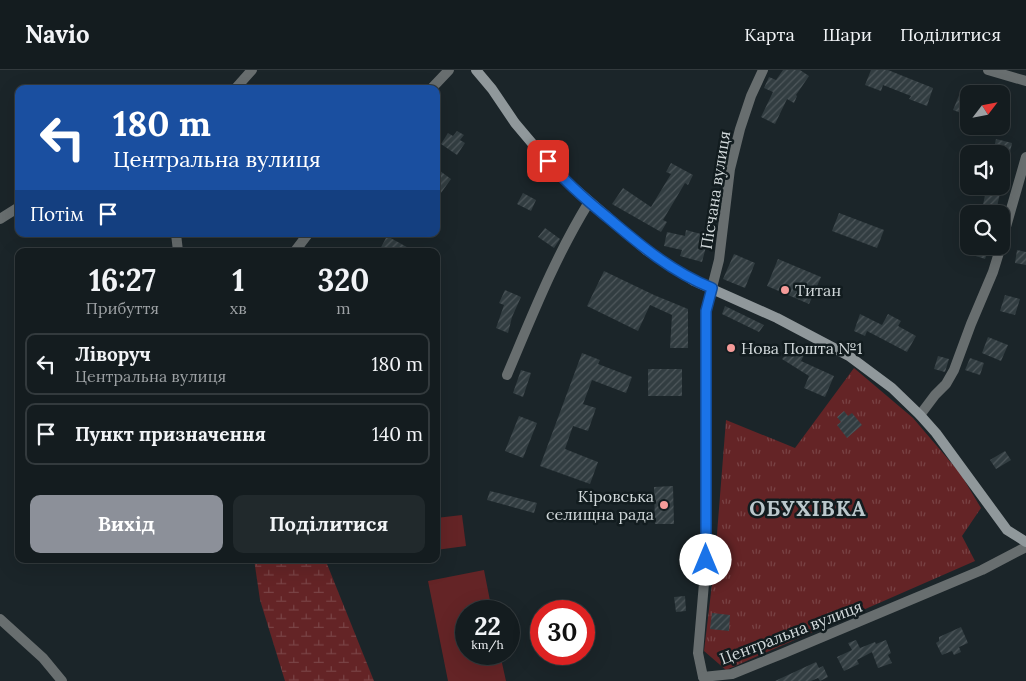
<!DOCTYPE html>
<html lang="uk">
<meta charset="utf-8">
<style>
body{margin:0;font-family:Lora,serif;background:#21292c;color:#f1f3f6;height:100vh;display:flex;flex-direction:column;font-size:19px;white-space:nowrap}
*{box-sizing:border-box;margin:0}
p{font-size:16px;color:#9da1a4}
.icon{flex:none;width:28px;height:28px;fill:none;stroke:currentColor;stroke-width:2;stroke-linecap:round;stroke-linejoin:round}
.map{position:relative;flex:1;overflow:hidden}
.details{position:absolute;left:15px;top:178px;width:425px;height:315px;display:flex;flex-direction:column;background:#141c1f;border-radius:10px;box-shadow:0 5px 20px #0002,0 0 0 1px #333a3d}
.details>*{flex:none}
.guide{position:absolute;left:15px;top:15px;width:425px;height:152px;border-radius:10px;box-shadow:0 5px 20px #0002,0 0 0 1px #333a3d;background:#1a4fa0;color:#fff;overflow:hidden}
.needle{width:32px;rotate:58deg}
.fabs{position:absolute;left:960px;top:15px;display:grid;gap:10px}
.fabs a{display:grid;place-items:center;width:50px;height:50px;border-radius:10px;background:#141c1f;box-shadow:0 5px 20px #0002,0 0 0 1px #333a3d;font-size:25px}
.speed{position:absolute;left:455px;top:530px;display:flex;gap:10px;font-size:25px;font-weight:700;text-align:center}
.speed>*{display:grid;place-content:center;width:65px;height:65px;border-radius:50%;background:#141c1f;box-shadow:0 5px 20px #0002,0 0 0 1px #333a3d;line-height:1}
.speed small{font-size:12px;font-weight:400}
.speed .limit{border:8px solid #d22;background:#fff;color:#111}
.pin{position:absolute;display:grid;place-items:center;width:42px;height:42px;color:#fff;margin:-21px;border-radius:10px;box-shadow:0 2px 8px #0006}
.me{position:absolute;width:55px;margin:-28px;rotate:0deg;stroke-linejoin:round;filter:drop-shadow(0 0 4px #0008)}
.turn{display:flex;align-items:center;gap:18px;height:105px;padding:0 15px;font-size:22px}
.turn .icon{width:65px;height:65px;stroke-width:2.5}
.turn b{display:block;font-size:35px;line-height:42px}
.then{display:flex;align-items:center;height:48px;padding:0 15px;background:#0003;gap:10px;font-size:19px}
.eta{display:flex;justify-content:space-evenly;align-items:center;height:85px;text-align:center}
.eta b{font-size:30px;font-weight:700;line-height:35px}
.action{display:flex;gap:10px;margin-top:auto;padding:10px 15px}
.action a{flex:1;height:58px;border-radius:10px;background:#8c9099;color:#fff;font-size:20px;font-weight:700;line-height:58px;text-align:center}
.action a+a{background:#21292c;color:#f1f3f6}
ul{padding:0;list-style:none}
li{display:flex;align-items:center;gap:15px;height:62px;margin:0 10px 8px;padding:0 5px;border:2px solid #333a3d;border-radius:10px}
li div{flex:1}
li b{display:block;font-size:19px}
li em{font-style:normal}
header{display:flex;align-items:center;gap:30px;box-sizing:border-box;height:70px;padding:0 25px;background:#141c1f;border-bottom:1px solid #333a3d}
header strong{font-size:24px}
nav{display:flex;gap:28px;margin-inline-start:auto;font-size:18px}
.map>svg:first-child{display:block}
.grass{fill:url(#grass-tufts)}
.wetland{fill:url(#wetland-marsh)}
.garden{fill:#642426}
.building{fill:url(#building-hatch)}
.lines{fill:none;stroke-linecap:round;stroke-linejoin:round}
.street{stroke:#686e6f;stroke-width:10}
.secondary{stroke:#90989b;stroke-width:10}
.route-casing{stroke:#114b97;stroke-width:12}
.route{stroke:#1a73e8;stroke-width:9}
.poi-dot{fill:#f59b99;stroke:#121c1f;stroke-width:2}
.labels{text-anchor:middle;dominant-baseline:central;stroke-width:5;stroke-linejoin:round;paint-order:stroke}
.street-label{font-size:16px;fill:#d1d8da;stroke:#121c1f}
.poi-label{font-size:16px;fill:#d1d8da;stroke:#121c1f;text-anchor:start}
.district-label{font-size:21px;font-weight:bold;letter-spacing:1px;fill:#bbc8cc;stroke:#121c1f}
</style>
<header>
<strong>Navio</strong>
<nav><a>Карта</a><a>Шари</a><a>Поділитися</a></nav>
</header>
<div class="map">
<svg width="1026" height="611" viewBox="0 0 1026 611">
<defs>
<pattern id="grass-tufts" width="24" height="20" patternUnits="userSpaceOnUse" patternTransform="scale(1.25)"><rect width="24" height="20" fill="#642426"/><path d="M3 7l-1-3M5 7V3M7 7l1-3M15 17l-1-3M17 17v-4M19 17l1-3" fill="none" stroke="#794345"/></pattern>
<pattern id="wetland-marsh" width="20" height="14" patternUnits="userSpaceOnUse" patternTransform="scale(1.25)"><rect width="20" height="14" fill="#642426"/><path d="M1 5h8M5 5V1M11 12h8M15 12V8" fill="none" stroke="#794345"/></pattern>
<pattern id="building-hatch" width="6" height="6" patternUnits="userSpaceOnUse" patternTransform="scale(1.25)"><rect width="6" height="6" fill="#323d41"/><path d="M-1 1l2-2M0 6l6-6M5 7l2-2" fill="none" stroke="#4f585c"/></pattern>
</defs>
<rect width="100%" height="100%" fill="#1b2529"/>
<path class="grass" d="M854 298 913 348 960 403 981 438 962 466 975 491 726 600 704 581 715 489 726 350 795 378Z"/>
<path class="wetland" d="M254 489H325L374 611H285L260 530Z"/>
<g class="garden">
<path d="M462 445 466 476 436 480V448Z"/>
<path d="M484 500 492 541H466V584H500L506 611H448L428 511Z"/>
</g>
<g class="building">
<path d="M783 0H800L809 6 796 25 797 26 794 33 787 29 775 54 761 47 773 22 764 18 769 7 776 10Z"/>
<path d="M871 0H888L933 18 927 36 909 29 911 26 883 15 881 21 865 15Z"/>
<path d="M960 23 969 26V46L953 40Z"/>
<path d="M457 61 464 65 460 70 465 73 457 85 441 74 448 63 453 66Z"/>
<path d="M996 69 1012 73 1009 87 1001 85V84L993 83Z"/>
<path d="M671 93 693 105 688 115 685 113 663 150 667 152 661 162 612 134 623 118 651 137 671 104 666 102Z"/>
<path d="M436 98 451 109 436 130Z"/>
<path d="M987 116H1002L995 144H981Z"/>
<path d="M523 123 536 130 531 141 517 134Z"/>
<path d="M839 143 884 160 877 178 832 161Z"/>
<path d="M545 158 560 169 554 178 538 167Z"/>
<path d="M686 160 701 164 700 171 707 173 702 192 680 186 682 180 664 176 667 162 685 166Z"/>
<path d="M387 166 414 181H379Z"/>
<path d="M973 176H990L985 189 970 184Z"/>
<path d="M1017 180 1026 182V195L1015 193Z"/>
<path d="M734 184 755 193 745 218 723 209Z"/>
<path d="M778 189 821 207 809 234 767 216Z"/>
<path d="M604 201 654 225 688 239V278H670L672 245 650 235 638 261 587 236Z"/>
<path d="M505 220 521 227 512 247 508 263 496 258 504 235 499 233Z"/>
<path d="M1005 225 1020 229 1015 245 1000 241Z"/>
<path d="M725 236 764 255 759 262 722 244Z"/>
<path d="M860 244 882 255 888 244 901 251 898 256 916 266 907 282 867 261 865 266 854 261Z"/>
<path d="M988 267 1008 275 1001 291 982 283Z"/>
<path d="M792 277 804 285 801 291 834 306 825 327 804 318 809 306 782 289Z"/>
<path d="M582 283 600 290 598 294 632 307 626 323 592 310 583 334 596 338 588 361 573 356 565 379 598 392 590 414 540 396Z"/>
<path d="M938 286 949 289 945 302 934 299Z"/>
<path d="M970 288 984 293 980 305 965 300Z"/>
<rect x="648" y="299" width="34" height="27"/>
<path d="M521 300 531 303 523 327 513 323Z"/>
<path d="M844 341 848 346 852 343 862 355 847 368 837 355 841 352 837 347Z"/>
<path d="M519 346 537 353 523 388 505 381Z"/>
<path d="M1005 381 1011 390 996 399 990 390Z"/>
<path d="M673 416 674 454H655L654 417Z"/>
<path d="M490 421 537 433 534 443 487 430Z"/>
<path d="M685 526 686 541 676 542 674 527Z"/>
<path d="M712 543 730 545 729 561 710 559Z"/>
<path d="M961 557 968 573 959 577 961 582 954 585 952 581 942 585 936 573 939 571V567Z"/>
<path d="M856 570 860 578 875 572 876 574 886 570 891 583 888 585 892 593 878 598 872 582 857 590 859 594 844 601 837 587 852 580 848 573Z"/>
<path d="M816 592 819 598 823 596 828 607 820 611 818 608 811 611H775Z"/>
</g>
<g class="lines">
<g class="street">
<path d="M988 0 1026 11"/>
<path d="M235 19 252 0"/>
<path d="M431 19 449 0"/>
<path d="M0 149 19 137"/>
<path d="M176 164 178 181"/>
<path d="M1001 174 1026 87"/>
<path d="M295 181 308 164"/>
<path d="M507 305C532 246 555 187 589 132"/>
<path d="M920 345 935 325 946 314 954 300 971 254 993 202 1001 176"/>
<path d="M0 549 43 588 62 611"/>
<path d="M703 607 698 583 706 490V241L719 190 730 99 740 59 751 26 763 0"/>
<path d="M703 607 732 604 784 583 982 500 1026 477"/>
</g>
<path class="secondary" d="M476 0 492 19 515 53 558 104 646 180 694 211 777 248 849 286 892 318 920 345 936 363 1007 460 1026 472"/>
</g>
<g class="lines">
<defs>
<path id="route" d="M548 91C565 112 586 130 607 147 640 175 672 202 712 218L706 241V490"/>
</defs>
<use href="#route" class="route-casing"/>
<use href="#route" class="route"/>
</g>
<g class="poi-dot">
<circle cx="785" cy="220" r="5"/>
<circle cx="731" cy="278" r="5"/>
<circle cx="664" cy="435" r="5"/>
</g>
<g class="labels">
<g class="street-label">
<text transform="translate(715 120) rotate(-81)">Пісчана вулиця</text>
<text transform="translate(791 562) rotate(-21)">Центральна вулиця</text>
</g>
<g class="poi-label">
<text x="795" y="220">Титан</text>
<text x="741" y="278">Нова Пошта №1</text>
<text x="654" y="426" text-anchor="end">Кіровська<tspan x="654" dy="18">селищна рада</tspan></text>
</g>
<g class="district-label">
<text x="808" y="438">ОБУХІВКА</text>
</g>
</g>
</svg>
<div class="fabs">
<a><svg class="needle" viewBox="-14 -14 28 28"><path d="M0-13l5 13h-10z" fill="#e53935"/><path d="M0 13l5-13h-10z" fill="#9da1a4"/></svg></a>
<a><svg class="icon" aria-label="sound" viewBox="0 0 24 24"><path d="M4 9h4l5-4v14l-5-4H4zM17 9q2 3 0 6"/></svg></a>
<a><svg class="icon" aria-label="search" viewBox="0 0 24 24"><circle cx="10" cy="10" r="6"/><path d="M15 15l6 6"/></svg></a>
</div>
<div class="speed"><div>22<small>km/h</small></div><div class="limit">30</div></div>
<div class="pin" style="left:548px;top:91px;background:#d93025"><svg class="icon" aria-label="arrive" viewBox="0 0 24 24"><path d="M6 21V4h12l-3 4 3 4H6"/></svg></div>
<svg class="me" style="left:706px;top:490px" viewBox="-20 -20 40 40"><circle r="19" fill="#fff"/><path d="M0-13L10 11 0 6-10 11z" fill="#1a73e8"/></svg>
<div class="guide">
<div class="turn"><svg class="icon" aria-label="left" viewBox="0 0 24 24"><path d="M17 20v-9H6M10 6l-5 5 5 5"/></svg><div><b>180 m</b>Центральна вулиця</div></div>
<div class="then">Потім<svg class="icon" aria-label="arrive" viewBox="0 0 24 24"><path d="M6 21V4h12l-3 4 3 4H6"/></svg></div>
</div>
<section class="details">
<div class="eta">
<div><b>16:27</b><p>Прибуття</p></div>
<div><b>1</b><p>хв</p></div>
<div><b>320</b><p>m</p></div>
</div>
<ul>
<li><svg class="icon" aria-label="left" viewBox="0 0 24 24"><path d="M17 20v-9H6M10 6l-5 5 5 5"/></svg><div><b>Ліворуч</b><p>Центральна вулиця</p></div><em>180 m</em></li>
<li><svg class="icon" aria-label="arrive" viewBox="0 0 24 24"><path d="M6 21V4h12l-3 4 3 4H6"/></svg><div><b>Пункт призначення</b></div><em>140 m</em></li>
</ul>
<div class="action"><a>Вихід</a><a>Поділитися</a></div>
</section>
</div>
